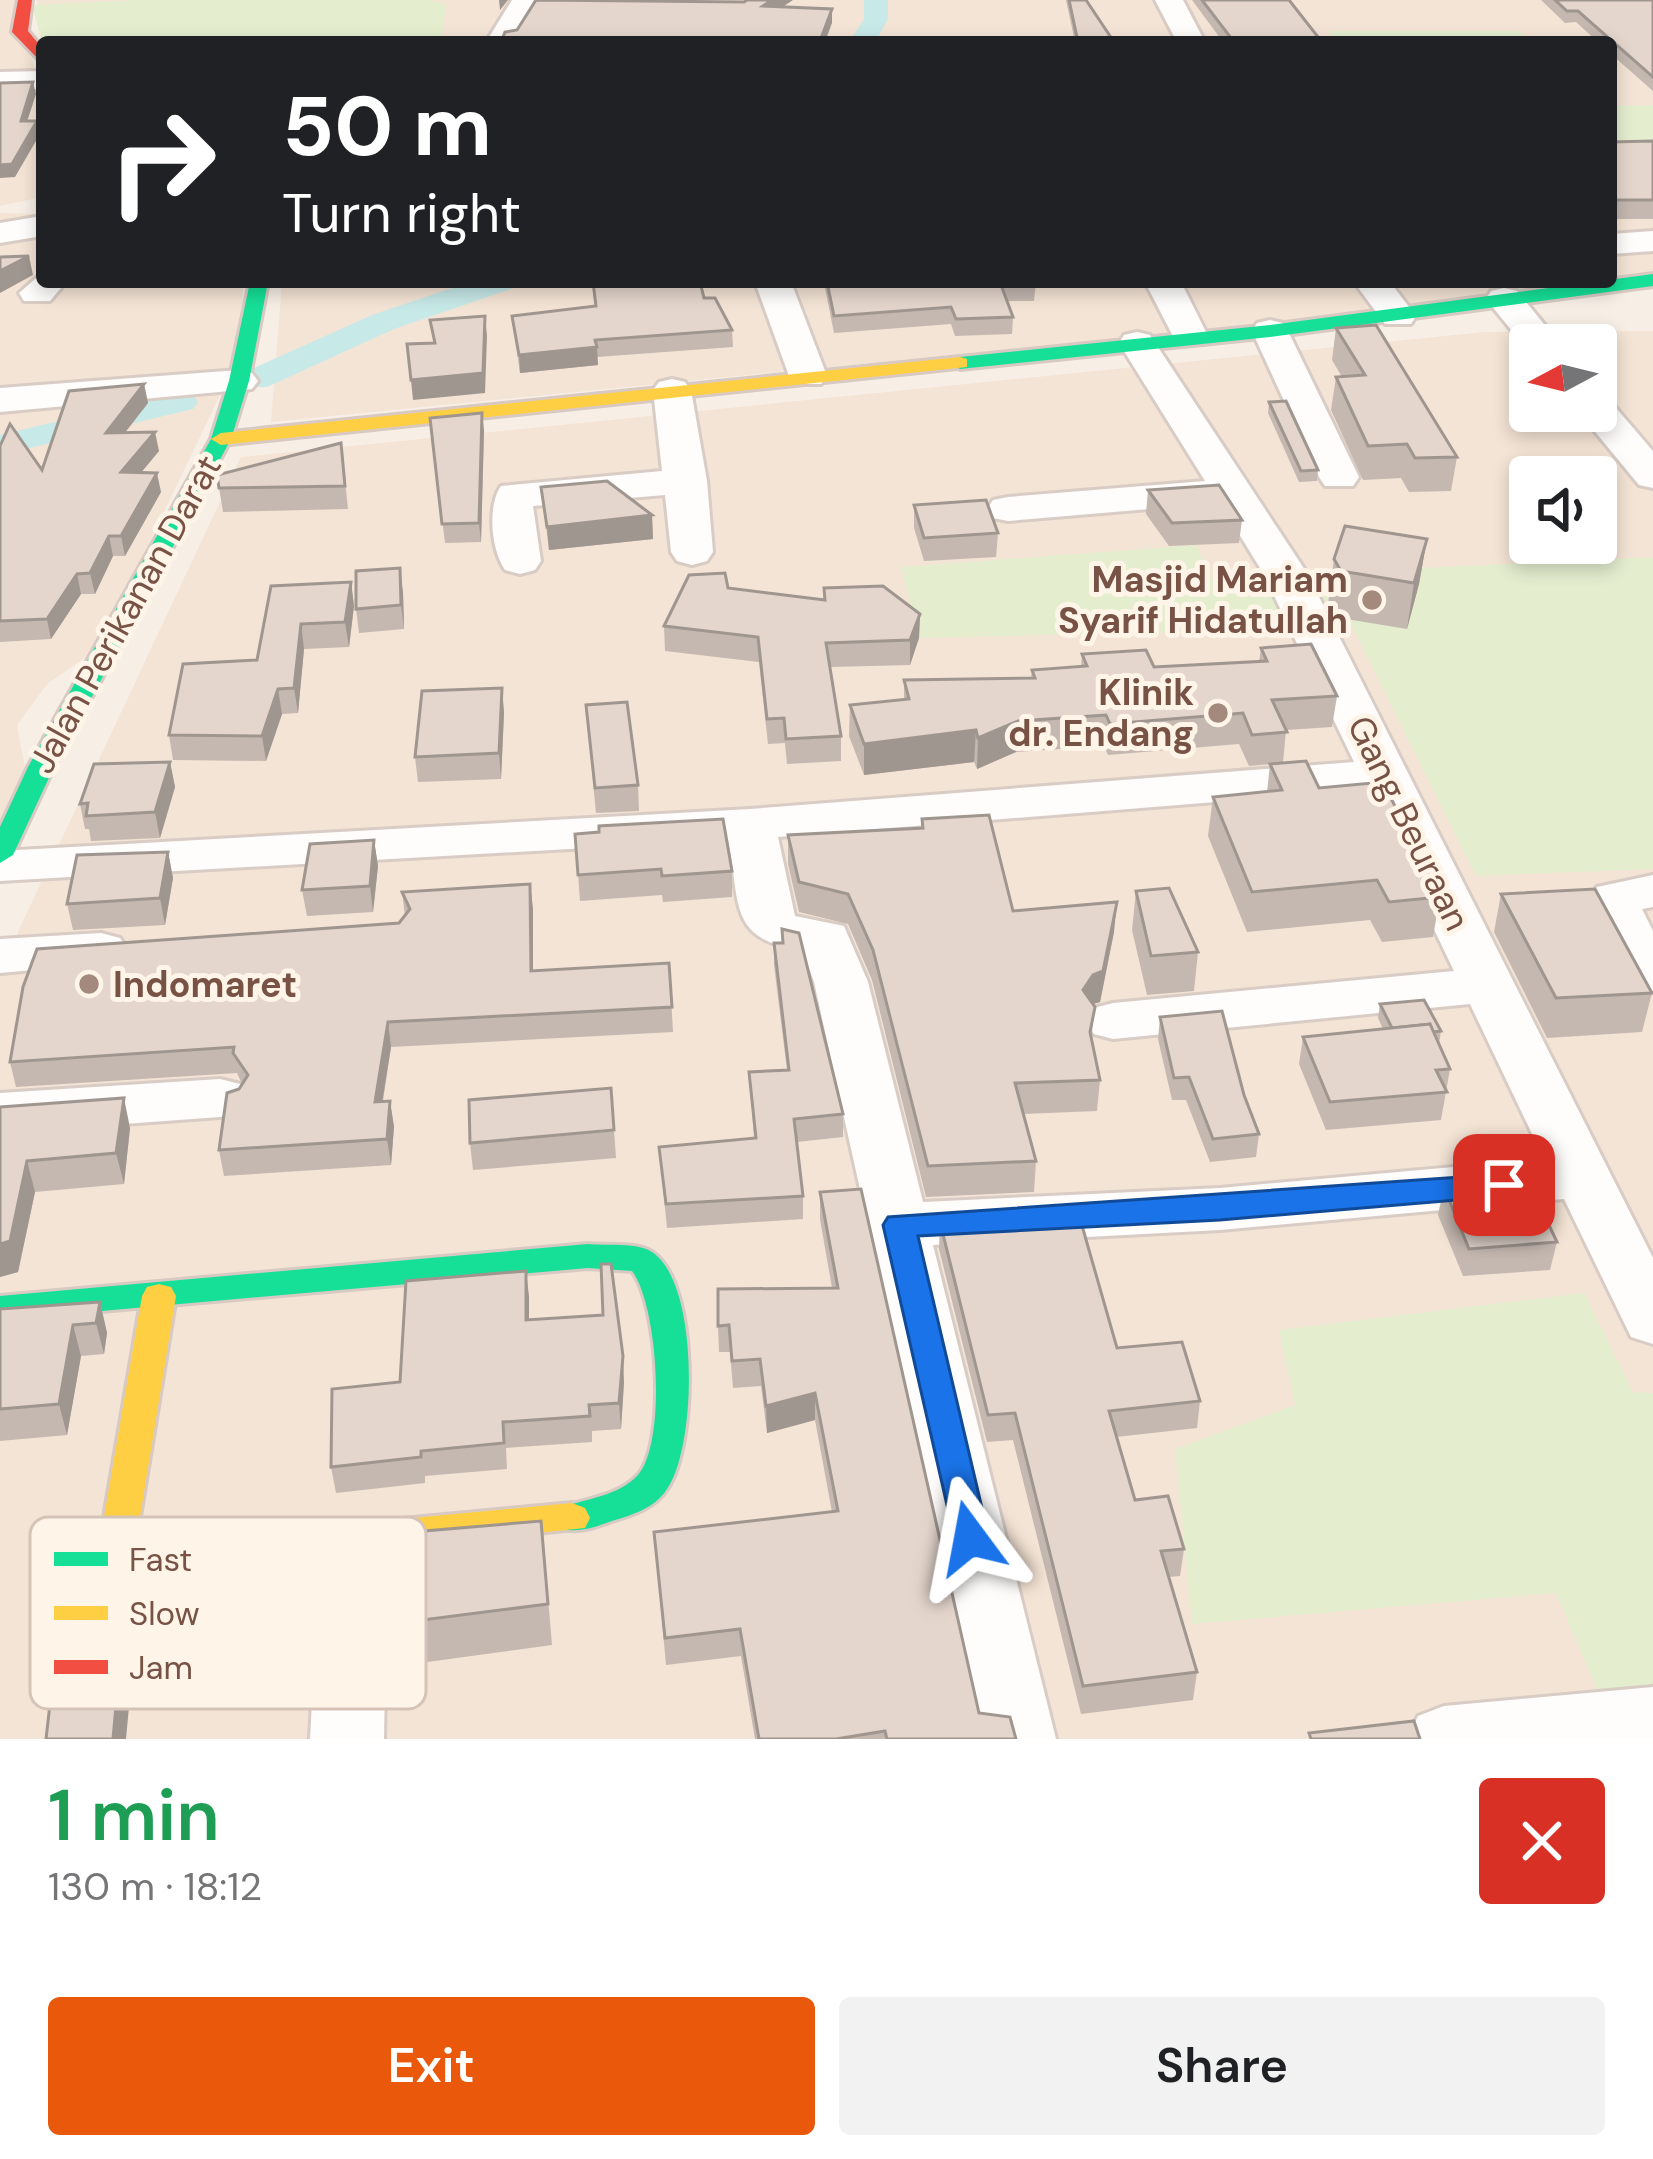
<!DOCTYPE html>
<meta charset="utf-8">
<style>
body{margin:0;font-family:"DM Sans",sans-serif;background:#f2f2f2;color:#202124;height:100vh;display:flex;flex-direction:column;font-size:45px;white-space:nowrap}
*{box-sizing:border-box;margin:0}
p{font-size:39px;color:#757577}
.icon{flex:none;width:66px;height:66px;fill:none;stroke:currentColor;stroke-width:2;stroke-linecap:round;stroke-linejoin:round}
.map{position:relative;height:1739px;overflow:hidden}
.sheet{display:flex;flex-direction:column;background:#fff;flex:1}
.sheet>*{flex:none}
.guide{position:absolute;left:36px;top:36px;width:1581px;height:252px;border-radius:12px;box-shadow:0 6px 18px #0003;background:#202124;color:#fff;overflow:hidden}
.needle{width:78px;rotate:263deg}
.fabs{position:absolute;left:1509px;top:324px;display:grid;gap:24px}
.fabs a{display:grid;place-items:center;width:108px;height:108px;border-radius:12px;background:#fff;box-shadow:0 6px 18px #0003;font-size:60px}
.pin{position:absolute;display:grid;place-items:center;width:102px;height:102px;color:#fff;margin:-51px;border-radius:24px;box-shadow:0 6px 18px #0006}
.me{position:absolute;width:132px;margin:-66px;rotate:347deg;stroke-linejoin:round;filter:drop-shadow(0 0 9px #0008)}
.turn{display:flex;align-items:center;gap:42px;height:252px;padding:0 48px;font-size:54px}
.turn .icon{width:156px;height:156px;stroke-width:2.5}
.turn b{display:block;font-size:84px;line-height:102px}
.round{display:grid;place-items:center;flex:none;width:126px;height:126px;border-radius:12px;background:#f2f2f2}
.head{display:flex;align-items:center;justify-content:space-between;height:204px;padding:0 48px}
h1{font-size:72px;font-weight:600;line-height:90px;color:#1e9e55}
.primary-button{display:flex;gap:24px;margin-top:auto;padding:24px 48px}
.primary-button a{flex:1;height:138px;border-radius:12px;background:#ea580c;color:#fff;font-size:48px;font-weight:600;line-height:138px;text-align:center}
.primary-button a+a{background:#f2f2f2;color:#202124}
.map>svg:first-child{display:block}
.residential{fill:#f4e4d5;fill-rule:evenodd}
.green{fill:#e4eecf}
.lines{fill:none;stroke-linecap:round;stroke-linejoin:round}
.canal{fill:#c7e9e8;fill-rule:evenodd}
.street-casing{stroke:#d8ccc5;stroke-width:6}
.fast-casing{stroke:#d8cac3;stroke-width:6}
.slow-casing{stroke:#d8cac3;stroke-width:6}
.jam-casing{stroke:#d8cac3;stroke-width:6}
.street{fill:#fefdfb;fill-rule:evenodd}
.fast{fill:#16e098;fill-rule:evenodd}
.slow{fill:#ffcf43;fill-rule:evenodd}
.jam{fill:#f24e42;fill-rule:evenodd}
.wall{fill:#c4b8b0}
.shaded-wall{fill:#a09690}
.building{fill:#e4d6cd;stroke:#a09690;stroke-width:3}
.route{fill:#1a73e8;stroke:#114b97;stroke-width:3}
.poi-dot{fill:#a4897d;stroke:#fff4e8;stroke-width:4.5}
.labels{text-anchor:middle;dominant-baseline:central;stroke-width:10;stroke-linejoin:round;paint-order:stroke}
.poi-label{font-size:36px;font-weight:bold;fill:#775245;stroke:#fff4e8;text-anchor:end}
.street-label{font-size:36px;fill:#775245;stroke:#fff4e8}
.key{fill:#fff4e8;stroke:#d6c3b7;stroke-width:3}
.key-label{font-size:33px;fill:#775245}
</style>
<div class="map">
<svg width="1653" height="1739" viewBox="0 0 1653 1739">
<rect width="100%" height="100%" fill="#f7efe6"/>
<g class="residential">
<path d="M0 0H22L16 18 35 68 42 73V197L0 206Z"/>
<path d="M36 0H1653V286L271 422 282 282H1611V42H52Z"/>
<path d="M0 213 42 214V282H243V347L99 648 47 684 17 725 25 768 0 857Z"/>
<path d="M1653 331V1739H0V970L241 457 1484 332ZM1530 345H1596V411H1530ZM1530 477H1596V543H1530Z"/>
</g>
<g class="green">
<path d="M135 0H431L446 5 441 42H42L32 5Z"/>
<path d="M1329 31H1520L1532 42H1336Z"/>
<path d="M1653 105V150L1611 151V106Z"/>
<path d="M1196 545 1212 578 1653 557V869L1476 876 1353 628 919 638 901 567Z"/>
<path d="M1584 1293 1633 1392 1653 1393V1739H1618L1556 1593 1192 1624 1175 1449 1295 1405 1279 1330Z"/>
</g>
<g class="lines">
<g class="canal">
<path d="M864 0H888V19L875 42H849L864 19Z"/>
<path d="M470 282H516L511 289 394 329 267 387H243L238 380 243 373 372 315Z"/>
<path d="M181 392 193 395 198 402 193 409 0 455V435Z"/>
</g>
<defs>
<g id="street">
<path d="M512 0H540L514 42H486Z"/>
<path d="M1155 0H1183L1205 42H1177Z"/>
<path d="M42 71V89L0 90V72Z"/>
<path d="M42 216V236L0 243V223Z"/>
<path d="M1653 231V251L1611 254V234Z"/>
<path d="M42 273V282H66L50 301H24L19 293Z"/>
<path d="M755 282H791L827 376 821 384H795L789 376Z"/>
<path d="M1145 282H1181L1208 336 1203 344H1177Z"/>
<path d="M1354 282H1390L1416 316 1411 324H1385Z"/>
<path d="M1504 288 1517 291 1561 345H1530V353L1486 299 1491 291Z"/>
<path d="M1270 320 1283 323 1288 331 1359 477 1353 486H1325L1319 477 1252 331 1257 323Z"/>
<path d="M1137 332 1150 335 1307 573 1653 1258V1344L1631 1337 1564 1199 1220 1230 933 1245 1056 1739H982L814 982 803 951C727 939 741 905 728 840L0 881V851L750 809 1354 762 1263 573 1220 503 1008 521 993 518 987 509 993 500 1008 497 1205 481 1119 343 1124 335ZM1367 790 1454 971 1113 1003 1094 1008 1085 1021 1094 1034 1113 1039 1470 1004 1544 1159 1220 1188 923 1202 868 982 844 926 795 916 778 837Z"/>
<path d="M239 370 252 373 258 381 252 389 0 412V388Z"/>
<path d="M672 379 685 382 691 390 707 481 713 552 707 561 692 565 677 561 671 552 665 495 533 506 541 561 535 570 520 574 505 570C491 550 487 506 501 486L662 471 653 390 659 382Z"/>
<path d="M1596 397 1610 401 1653 451V488L1639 485 1578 411H1596Z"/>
<path d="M1653 875V907L1642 909 1653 931V991L1634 986C1617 961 1577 916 1597 887Z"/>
<path d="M101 933 120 938 128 950 120 962 0 973V939Z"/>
<path d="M220 1079 240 1084 249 1098 240 1112 220 1117 0 1133V1093Z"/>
<path d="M349 1652 375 1661 385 1683 384 1739H310L313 1683 323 1661Z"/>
<path d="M1653 1687V1739H1407L1418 1716 1444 1706Z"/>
</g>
<g id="fast">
<path d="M1653 274V286L1270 337 960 369 950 363 960 357 1270 325Z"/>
<path d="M250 282H268L249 381 231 439 54 767 13 855 0 863V827L28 767 211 439 229 381Z"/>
<path d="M588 1244C605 1246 637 1242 652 1252 700 1283 697 1447 667 1489 655 1508 632 1515 612 1521 595 1527 577 1534 559 1528L554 1518 559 1508C585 1499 619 1496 638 1475 667 1442 658 1305 632 1271L588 1268 0 1320V1296Z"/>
</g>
<g id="slow">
<path d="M960 357 967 359V367L221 445 211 439 221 433Z"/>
<path d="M159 1284 171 1287 176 1296 139 1523 145 1537 160 1542 572 1503 585 1508 590 1518 585 1528 160 1572 118 1559 103 1523 142 1296 147 1287Z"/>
</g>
<path id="jam" d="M18 0H32L28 31 42 48V63L12 32Z"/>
</defs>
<use href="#street" class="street-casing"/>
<use href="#fast" class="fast-casing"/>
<use href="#slow" class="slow-casing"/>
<use href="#jam" class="jam-casing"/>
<use href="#street" class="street"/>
<use href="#fast" class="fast"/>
<use href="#slow" class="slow"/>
<use href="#jam" class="jam"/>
</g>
<g class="wall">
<path d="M1066 0H1086L1114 42H1075Z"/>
<path d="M1192 0H1289L1322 42H1223Z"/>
<path d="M1541 0H1653V91L1611 54V42H1598L1576 22 1565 23Z"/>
<path d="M1653 141V219H1611V142Z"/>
<path d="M592 282H700L704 298 732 330 733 347 597 357 598 365 520 373 512 316 595 306Z"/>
<path d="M1036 282 1034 301H1007L1013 317 1012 334 955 336 951 324 834 333 824 283Z"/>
<path d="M1336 328 1457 457 1451 491 1409 492 1401 478 1363 480 1331 410 1336 377H1342L1332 360Z"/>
<path d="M144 384 148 403 125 432 159 451 141 472 161 492 125 556H113L95 594H81L51 639 0 642V446L42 470Z"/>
<path d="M1269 402 1318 470 1317 481 1299 482 1268 413Z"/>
<path d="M482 413 484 431 481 542 445 543 430 418Z"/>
<path d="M341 443 348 509 223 512 217 475Z"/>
<path d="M541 487 652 515 653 539 549 550Z"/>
<path d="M1148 490 1242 520 1239 543 1169 546 1146 514Z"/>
<path d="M914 505 998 533 996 557 924 561 914 528Z"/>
<path d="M1427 539 1419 584 1407 629 1334 617 1328 604 1334 559Z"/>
<path d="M351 582 354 606 349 647 304 649 298 713 282 714 266 761 173 760 169 735Z"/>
<path d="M728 588 824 599V588L920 614 919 638 910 665 830 667 841 736V761L787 764 785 743 768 744 759 662 665 651 664 626Z"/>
<path d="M403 592 404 629 359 633 356 609Z"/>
<path d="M1261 648 1337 696 1332 727 1286 730 1283 763 1249 766 1239 744 1108 755 1104 746 1016 752 977 769 974 762 864 775 849 736 850 705 904 699V680L1031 678 1032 670 1081 667 1082 654 1154 667 1259 662Z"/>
<path d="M502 688 504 713 501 779 418 782 415 757Z"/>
<path d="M588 730 638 785 639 811 596 813Z"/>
<path d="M170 762 175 787 160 838 91 841 89 829H85L80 804Z"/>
<path d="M1270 764 1319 788 1440 897 1433 937 1382 942 1370 920 1247 932 1208 836 1213 797 1267 792Z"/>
<path d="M922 819 1013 911 1114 932 1100 1002 1093 1004 1092 1042 1100 1080 1097 1111 1023 1114 1036 1161 1034 1192 926 1197 872 980 848 924 799 912 788 864V835L921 828Z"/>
<path d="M575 834 732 871V897L663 902 662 895 580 901Z"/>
<path d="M374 840 378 866 373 912 307 916 302 890Z"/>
<path d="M168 852 173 878 165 925 73 930 67 904Z"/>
<path d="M530 884 533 909V971L669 963 673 1032 391 1047 383 1101H390L394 1127 391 1165 224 1176 219 1150 242 1084 237 1073 16 1087 10 1062 399 923 405 916 402 892Z"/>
<path d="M1136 891 1198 952 1194 991 1147 995 1132 930Z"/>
<path d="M1501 894 1652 993 1642 1032 1547 1038 1494 932Z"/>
<path d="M782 929 843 1114V1137L797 1142 803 1196V1219L667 1228 659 1147 754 1138 749 1072 787 1070 774 965V943H782Z"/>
<path d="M1380 1004 1441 1031 1439 1044 1450 1069 1441 1120 1326 1130 1299 1064 1303 1037 1383 1029 1378 1018Z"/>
<path d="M1160 1017 1259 1134 1256 1157 1210 1162 1186 1100H1172L1158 1039Z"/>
<path d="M611 1088 616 1158 473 1170 470 1143Z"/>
<path d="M0 1107 130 1128 124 1184 35 1192 18 1272 0 1277Z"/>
<path d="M1444 1187 1557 1242 1550 1270 1463 1276 1438 1215Z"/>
<path d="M820 1192 979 1713 1016 1739H755L741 1656 666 1665 654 1532 832 1512 815 1420 767 1433 761 1386 733 1388 730 1352H719L718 1326 832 1288 820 1219Z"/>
<path d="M940 1222 1117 1348 1200 1401 1197 1428 1116 1437 1135 1500 1184 1549 1180 1576 1169 1577 1197 1672 1193 1700 1081 1714 1013 1440 987 1442 939 1249Z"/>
<path d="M529 1296V1320L624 1382 621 1429 592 1431V1442L506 1448 507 1469 425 1476V1483L336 1493 331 1467 400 1382Z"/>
<path d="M100 1302 107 1333 104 1354 81 1356 67 1435 0 1441V1309Z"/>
<path d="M545 1562 552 1645 383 1668 374 1656 367 1615Z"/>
<path d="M254 1611 251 1671 165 1681 158 1653Z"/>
</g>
<g class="shaded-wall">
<path d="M499 0H508L500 10Z"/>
<path d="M772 0H793L763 20V6Z"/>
<path d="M832 9V23L825 42H820Z"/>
<path d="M33 82 36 94 23 134 21 121Z"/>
<path d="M37 121 40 134 15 177 0 178V165Z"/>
<path d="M29 256 33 275 0 293V271Z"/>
<path d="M485 316 487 336 485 393 413 400 411 380Z"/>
<path d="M597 347 598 365 520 373 519 355Z"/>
<path d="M144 384 148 403 110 452 106 433Z"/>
<path d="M482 413 484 431 481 542 479 523Z"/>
<path d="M155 432 159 451 125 492 121 472Z"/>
<path d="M157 473 161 492 125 556 121 536Z"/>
<path d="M652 515 653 539 549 550 547 527Z"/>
<path d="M109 536 113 556 95 594 90 573Z"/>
<path d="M1427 539 1419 584 1407 629 1414 583Z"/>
<path d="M400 568 403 592 404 629 401 605Z"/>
<path d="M77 574 81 594 51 639 47 619Z"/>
<path d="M351 582 354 606 349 647 345 622Z"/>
<path d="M920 614 919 638 910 665V640Z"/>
<path d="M301 624 304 649 298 713 294 688Z"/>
<path d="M502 688 504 713 501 779 499 753Z"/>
<path d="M278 689 282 714 266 761 262 736Z"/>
<path d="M1018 721 1016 752 977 769 978 738Z"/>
<path d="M976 730 974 762 864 775V744Z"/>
<path d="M170 762 175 787 160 838 155 812Z"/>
<path d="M374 840 378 866 373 912 370 886Z"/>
<path d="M168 852 173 878 165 925 160 898Z"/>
<path d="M530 884 533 909V996L531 971Z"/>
<path d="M1117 902 1114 932 1100 1002 1090 1005 1083 990Z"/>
<path d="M388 1022 391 1047 378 1128 375 1102Z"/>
<path d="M124 1098 130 1128 124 1184 116 1153Z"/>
<path d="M390 1101 394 1127 391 1165 387 1139Z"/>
<path d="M27 1161 35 1192 18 1272 0 1277V1244Z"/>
<path d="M526 1271 529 1296V1346L526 1320Z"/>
<path d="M100 1302 107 1333 104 1354 96 1323Z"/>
<path d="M73 1325 81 1356 67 1435 59 1404Z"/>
<path d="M623 1356 624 1382 621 1429 619 1403Z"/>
<path d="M815 1393V1420L767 1433 766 1406Z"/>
<path d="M247 1583 254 1611 251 1671 245 1643Z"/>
<path d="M124 1618 134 1653 126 1739H113Z"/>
</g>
<g class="building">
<path d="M536 0 744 2 747 0H772L763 6 832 9 820 41 827 42H501L505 32 517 30Z"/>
<path d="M1069 0H1086L1114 42H1078Z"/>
<path d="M1202 0H1289L1322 42H1234Z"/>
<path d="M1555 0H1653V77L1578 11H1567Z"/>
<path d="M33 82 21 121H37L12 164 0 165V83Z"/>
<path d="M1653 141V200H1611V142Z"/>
<path d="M29 256 0 271V257Z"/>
<path d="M593 282H700L704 298H715L732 330 595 340 597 347 519 355 512 316 596 306Z"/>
<path d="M827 282H1035V284L1001 285 1013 317 956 319 951 307 834 316Z"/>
<path d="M485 316 483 373 411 380 407 344 435 343 430 320Z"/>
<path d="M1376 325 1457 457 1415 458 1407 444 1368 446 1336 377 1365 375 1336 328Z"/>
<path d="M144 384 106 433 155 432 121 472 157 473 121 536H109L90 573 77 574 47 619 0 621V446L10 424 42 470 69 391Z"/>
<path d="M1286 401 1318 470 1301 471 1269 402Z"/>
<path d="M482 413 479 523 442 524 430 418Z"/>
<path d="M341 443 345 486 219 488 217 475Z"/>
<path d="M607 481 652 515 547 527 541 487Z"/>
<path d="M1219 485 1242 520 1172 523 1148 490Z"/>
<path d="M986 500 998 533 924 538 914 505Z"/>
<path d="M1345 526 1427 539 1414 583 1341 571 1334 559Z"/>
<path d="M400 568 401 605 356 609V571Z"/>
<path d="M725 573 728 588 825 600 824 588 883 586 920 614 910 640 826 643 841 736 786 739 784 718 767 719 758 637 664 626 689 575Z"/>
<path d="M351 582 345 622 301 624 294 688 278 689 262 736 169 735 183 664 257 660 271 586Z"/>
<path d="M1311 644 1337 696 1272 700 1287 732 1252 735 1243 713 1110 724 1106 715 1018 721 978 738 976 730 864 744 850 705 909 699 904 680 1035 678 1032 670 1087 666 1082 654 1146 650 1154 667 1267 661 1261 648Z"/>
<path d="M502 688 499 753 415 757 422 691Z"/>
<path d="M627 702 638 785 595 788 586 705Z"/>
<path d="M1306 761 1319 788 1383 782 1440 897 1389 902 1377 880 1252 892 1213 797 1282 790 1270 764Z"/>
<path d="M170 762 155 812 86 816 88 803 80 804 94 764Z"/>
<path d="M989 815 1013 911 1117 902 1103 971 1093 975 1083 990 1095 1007 1090 1032 1100 1080 1015 1083 1036 1161 928 1166 873 950 848 894 799 882 788 835 923 828 922 819Z"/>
<path d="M723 819 732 871 662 876 661 869 578 875 575 834 599 832V826Z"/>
<path d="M374 840 370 886 302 890 310 844Z"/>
<path d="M168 852 160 898 67 904 77 855Z"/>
<path d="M530 884 531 971 669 963 672 1007 388 1022 375 1102 390 1101 387 1139 219 1150 227 1093 239 1089 248 1075 233 1053 234 1047 10 1062 23 987 37 949 399 923 410 909 402 892Z"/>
<path d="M1169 888 1198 952 1151 956 1136 891Z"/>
<path d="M1595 889 1652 993 1556 998 1501 894Z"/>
<path d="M782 929 799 933 843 1114 794 1119 803 1196 666 1204 659 1147 756 1138 749 1072 789 1070 774 943H783Z"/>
<path d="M1424 1000 1441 1031 1433 1032 1430 1024 1392 1028 1380 1004Z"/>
<path d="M1222 1011 1244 1095 1259 1134 1213 1139 1189 1077 1174 1078 1160 1017Z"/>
<path d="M1430 1024 1450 1069 1436 1070 1447 1092 1330 1102 1303 1037Z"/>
<path d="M611 1088 614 1130 470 1143 469 1100Z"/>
<path d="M124 1098 116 1153 27 1161 10 1241 0 1244V1107Z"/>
<path d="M1528 1181 1557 1242 1469 1249 1444 1187Z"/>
<path d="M861 1189 979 1713 1010 1717 1016 1739H887L885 1731 836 1739H759L740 1629 665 1638 654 1532 838 1511 815 1393 766 1406 760 1359 732 1361 729 1325 718 1326V1289L838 1288 820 1192Z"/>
<path d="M1079 1215 1117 1348 1182 1342 1200 1401 1109 1411 1135 1500 1168 1496 1184 1549 1161 1551 1197 1672 1083 1686 1015 1413 988 1415 940 1222Z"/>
<path d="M601 1264H611L623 1356 619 1403 589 1405 590 1416 503 1422 504 1443 421 1451V1457L331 1467 332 1389 400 1382 406 1281 526 1271V1320L603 1315Z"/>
<path d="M100 1302 96 1323 73 1325 59 1404 0 1409V1309Z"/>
<path d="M541 1521 548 1604 376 1626 367 1615 366 1536Z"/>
<path d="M124 1618 113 1739H46L59 1625Z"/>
<path d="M1414 1721 1420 1739H1311L1309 1733Z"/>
</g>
<path class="route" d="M1504 1174 1515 1177 1520 1185 1515 1193 1504 1196 1220 1220 918 1236 989 1538 983 1549 970 1553 957 1549 883 1225 888 1217Z"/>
<g class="poi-dot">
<circle cx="1372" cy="600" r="12"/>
<circle cx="1218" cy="713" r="12"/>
<circle cx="89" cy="984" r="12"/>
</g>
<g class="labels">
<g class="poi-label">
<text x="1348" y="579">Masjid Mariam<tspan x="1348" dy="41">Syarif Hidatullah</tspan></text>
<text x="1194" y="692">Klinik<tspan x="1194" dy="41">dr. Endang</tspan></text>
<text x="113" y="984" text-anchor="start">Indomaret</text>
</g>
<g class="street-label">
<text transform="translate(125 614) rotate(-61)">Jalan Perikanan Darat</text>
<text transform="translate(1409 823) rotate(64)">Gang Beuraan</text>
</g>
</g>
<rect x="30" y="1517" width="396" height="192" rx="18" class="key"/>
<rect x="54" y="1552" width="54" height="14" fill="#16e098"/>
<rect x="54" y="1606" width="54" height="14" fill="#ffcf43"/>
<rect x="54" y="1660" width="54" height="14" fill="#f24e42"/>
<g class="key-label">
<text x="129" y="1571">Fast</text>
<text x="129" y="1625">Slow</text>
<text x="129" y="1679">Jam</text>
</g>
</svg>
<div class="fabs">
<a><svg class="needle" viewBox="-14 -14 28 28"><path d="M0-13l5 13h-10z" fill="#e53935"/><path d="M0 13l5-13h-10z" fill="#757577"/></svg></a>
<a><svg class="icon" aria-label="sound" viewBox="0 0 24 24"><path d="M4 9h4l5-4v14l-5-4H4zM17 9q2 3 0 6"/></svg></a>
</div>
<div class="pin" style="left:1504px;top:1185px;background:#d93025"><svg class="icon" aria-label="arrive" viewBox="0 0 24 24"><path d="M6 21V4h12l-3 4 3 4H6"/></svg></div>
<svg class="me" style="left:970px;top:1538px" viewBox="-20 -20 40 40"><path d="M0-17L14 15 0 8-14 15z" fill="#1a73e8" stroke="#fff" stroke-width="4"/></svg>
<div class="guide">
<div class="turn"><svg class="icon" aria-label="right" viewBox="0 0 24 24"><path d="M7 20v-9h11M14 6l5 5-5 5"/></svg><div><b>50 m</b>Turn right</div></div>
</div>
</div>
<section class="sheet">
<div class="head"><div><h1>1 min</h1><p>130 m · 18:12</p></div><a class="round" style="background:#d93025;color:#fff"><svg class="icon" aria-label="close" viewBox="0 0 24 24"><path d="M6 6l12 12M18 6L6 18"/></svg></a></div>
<div class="primary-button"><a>Exit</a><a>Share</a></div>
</section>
